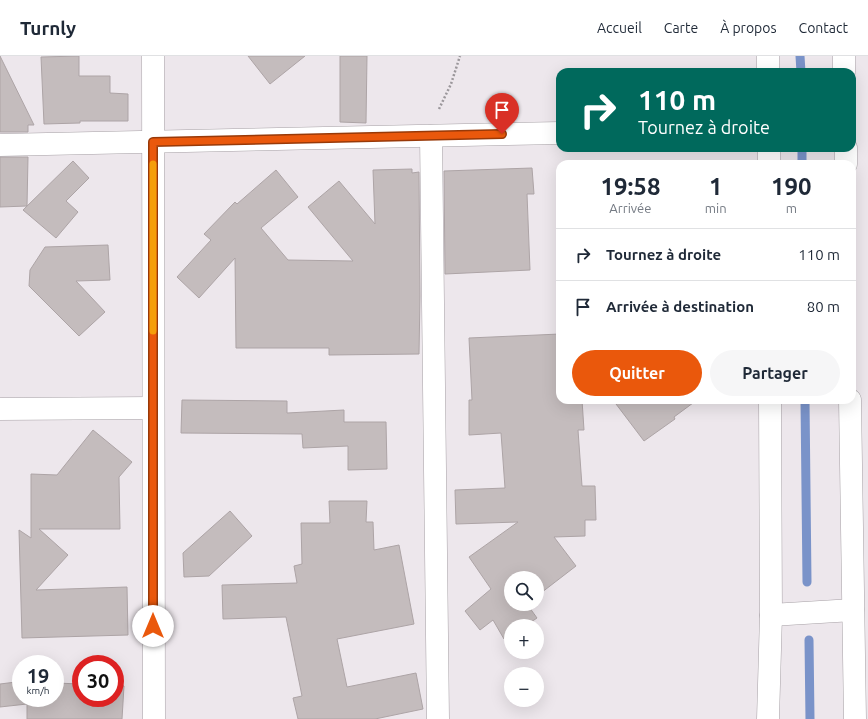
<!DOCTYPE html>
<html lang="fr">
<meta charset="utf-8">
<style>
body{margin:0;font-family:Ubuntu,sans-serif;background:#f6f6f7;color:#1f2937;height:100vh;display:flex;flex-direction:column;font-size:15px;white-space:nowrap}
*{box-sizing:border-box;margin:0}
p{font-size:13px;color:#747a83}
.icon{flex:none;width:22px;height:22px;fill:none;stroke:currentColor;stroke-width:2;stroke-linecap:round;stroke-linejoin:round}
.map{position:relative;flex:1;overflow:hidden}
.panel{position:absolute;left:556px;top:104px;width:300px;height:244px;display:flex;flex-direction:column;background:#fff;border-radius:12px;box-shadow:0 4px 16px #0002}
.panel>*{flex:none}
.top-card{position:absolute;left:556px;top:12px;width:300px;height:84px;border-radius:12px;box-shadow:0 4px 16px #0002;background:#00695c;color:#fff;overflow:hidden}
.buttons{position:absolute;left:504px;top:515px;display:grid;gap:8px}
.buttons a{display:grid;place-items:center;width:40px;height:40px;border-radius:50%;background:#fff;box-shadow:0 4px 16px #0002;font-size:20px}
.speed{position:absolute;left:12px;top:599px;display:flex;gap:8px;font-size:20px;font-weight:700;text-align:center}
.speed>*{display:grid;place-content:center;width:52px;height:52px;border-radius:50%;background:#fff;box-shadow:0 4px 16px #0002;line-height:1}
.speed small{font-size:10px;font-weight:400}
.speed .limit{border:6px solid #d22;background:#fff;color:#111}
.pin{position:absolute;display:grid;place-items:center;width:34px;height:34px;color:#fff;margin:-41px -17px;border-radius:50% 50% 50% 0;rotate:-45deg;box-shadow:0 0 4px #0007}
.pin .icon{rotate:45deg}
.me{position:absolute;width:44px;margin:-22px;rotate:0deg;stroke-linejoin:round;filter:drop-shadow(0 0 3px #0008)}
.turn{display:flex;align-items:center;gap:14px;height:84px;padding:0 16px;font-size:18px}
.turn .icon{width:52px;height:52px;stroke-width:2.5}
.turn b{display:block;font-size:28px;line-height:34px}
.eta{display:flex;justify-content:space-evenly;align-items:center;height:68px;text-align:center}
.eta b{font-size:24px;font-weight:700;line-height:28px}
.cta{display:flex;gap:8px;margin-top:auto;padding:8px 16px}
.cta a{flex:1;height:46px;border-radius:24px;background:#ea580c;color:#fff;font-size:16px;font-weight:700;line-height:46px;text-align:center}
.cta a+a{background:#f6f6f7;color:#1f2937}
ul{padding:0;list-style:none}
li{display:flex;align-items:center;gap:12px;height:52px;padding:0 16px;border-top:1px solid #e0e1e3}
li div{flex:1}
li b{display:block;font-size:15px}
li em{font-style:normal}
header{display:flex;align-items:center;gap:24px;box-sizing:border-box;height:56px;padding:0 20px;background:#fff;border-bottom:1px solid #e0e1e3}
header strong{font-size:19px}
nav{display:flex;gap:22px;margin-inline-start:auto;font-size:14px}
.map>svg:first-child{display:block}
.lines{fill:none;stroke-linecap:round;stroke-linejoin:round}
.stream{stroke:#7a93c9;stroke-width:9}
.building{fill:#c4bcbd;stroke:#ada4a6}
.minor-casing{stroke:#a7a1a6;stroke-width:23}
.path{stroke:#9b979b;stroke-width:2.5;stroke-dasharray:2 2;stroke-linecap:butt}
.minor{stroke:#fff;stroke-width:22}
.route-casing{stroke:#983908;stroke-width:10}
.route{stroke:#ea580c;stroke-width:7}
.slow{stroke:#f59e0b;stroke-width:7}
</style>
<header>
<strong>Turnly</strong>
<nav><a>Accueil</a><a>Carte</a><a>À propos</a><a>Contact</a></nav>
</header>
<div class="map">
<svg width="868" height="663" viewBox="0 0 868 663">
<rect width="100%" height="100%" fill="#ede7ec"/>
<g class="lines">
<g class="stream">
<path d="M800 0 801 16"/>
<path d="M802 92V108"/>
<path d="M805 344 807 526"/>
<path d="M809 584 810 663"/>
</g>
</g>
<g class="building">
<path d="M0 0 34 69H28V76H0Z"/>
<path d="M79 0V20H110V37L128 38V65H80V67L44 68 41 1Z"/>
<path d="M248 0H305L270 28Z"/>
<path d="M340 0H367L366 67 340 66Z"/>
<path d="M0 101H28L27 150 0 151Z"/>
<path d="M73 105 89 122 66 145 78 156 56 182 23 154Z"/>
<path d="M532 112 534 138H527L530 214 445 218 444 115Z"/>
<path d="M412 113V117L419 116 420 240 419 298 329 299V292H236L235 202 199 242 177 221 211 184 204 178 235 146 237 148 276 114 298 141 261 172 288 204 353 205 308 151 339 125 375 168 373 114Z"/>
<path d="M108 189 110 224 76 225 105 256 79 280 29 230 30 214 45 191Z"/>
<path d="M560 278V344H582L584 374H578L582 430H595L596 464H585V480L554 481 576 510 537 540V522H511V548H527L537 562 525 570H511V579L504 583 493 564 480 574 465 555 491 533 469 501 518 466 456 468 455 434 505 432 501 377 469 379V344H472L469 282Z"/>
<path d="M182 344 287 345V357L344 354V366H386L387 413 348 414V390L303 392 302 378 181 377Z"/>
<path d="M613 344H697L674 361 675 363 644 385Z"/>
<path d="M93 374 132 406 119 421 120 473H39L68 499 36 534 127 531 128 579 22 582 19 474 31 482V418L57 419Z"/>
<path d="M329 445H367L366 466H373L374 494 399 489 414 568 337 583 347 631 416 617 423 653 375 663H298L293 642 302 640 286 561 223 563 222 529 297 527 294 510 302 508 301 467H330Z"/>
<path d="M230 455 252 480 209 520 184 521 183 497Z"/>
<path d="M16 626H21V642H55V627L81 628V642H115V629L124 630 122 663H27V648L0 651V628Z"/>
</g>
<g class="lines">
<defs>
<g id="minor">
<path d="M153 0 154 663"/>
<path d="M768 0V16"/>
<path d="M844 0V16"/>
<path d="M431 80 438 663"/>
<path d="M0 89 560 77"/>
<path d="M769 92V108"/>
<path d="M846 92V108"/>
<path d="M850 344 855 663"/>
<path d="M0 353 153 352"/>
<path d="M771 559 853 554"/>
<path d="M768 663 771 559 770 344"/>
</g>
</defs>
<use href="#minor" class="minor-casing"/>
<path class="path" d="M439 53 451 28 460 0"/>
<use href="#minor" class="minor"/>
</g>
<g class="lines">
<defs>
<path id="route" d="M153 570V86L502 78"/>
</defs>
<use href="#route" class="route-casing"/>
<use href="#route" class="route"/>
<path class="slow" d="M153 275V108"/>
</g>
</svg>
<div class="buttons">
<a><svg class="icon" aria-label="search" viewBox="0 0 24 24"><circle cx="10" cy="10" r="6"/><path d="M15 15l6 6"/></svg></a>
<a>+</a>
<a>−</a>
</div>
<div class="speed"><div>19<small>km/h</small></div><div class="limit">30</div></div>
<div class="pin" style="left:502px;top:78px;background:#d93025"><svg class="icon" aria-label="arrive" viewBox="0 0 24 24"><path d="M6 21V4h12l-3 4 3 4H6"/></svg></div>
<svg class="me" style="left:153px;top:570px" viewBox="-20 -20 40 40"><circle r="19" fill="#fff"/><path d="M0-13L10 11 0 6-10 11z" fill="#ea580c"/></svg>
<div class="top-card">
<div class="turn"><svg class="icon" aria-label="right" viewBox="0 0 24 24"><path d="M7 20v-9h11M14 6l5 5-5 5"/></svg><div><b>110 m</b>Tournez à droite</div></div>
</div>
<section class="panel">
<div class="eta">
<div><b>19:58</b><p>Arrivée</p></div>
<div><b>1</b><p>min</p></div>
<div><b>190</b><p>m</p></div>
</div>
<ul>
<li><svg class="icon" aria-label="right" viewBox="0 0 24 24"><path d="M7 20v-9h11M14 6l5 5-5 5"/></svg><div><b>Tournez à droite</b></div><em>110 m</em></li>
<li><svg class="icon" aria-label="arrive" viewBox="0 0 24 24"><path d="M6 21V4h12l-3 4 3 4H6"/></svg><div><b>Arrivée à destination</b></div><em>80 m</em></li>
</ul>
<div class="cta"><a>Quitter</a><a>Partager</a></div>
</section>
</div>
